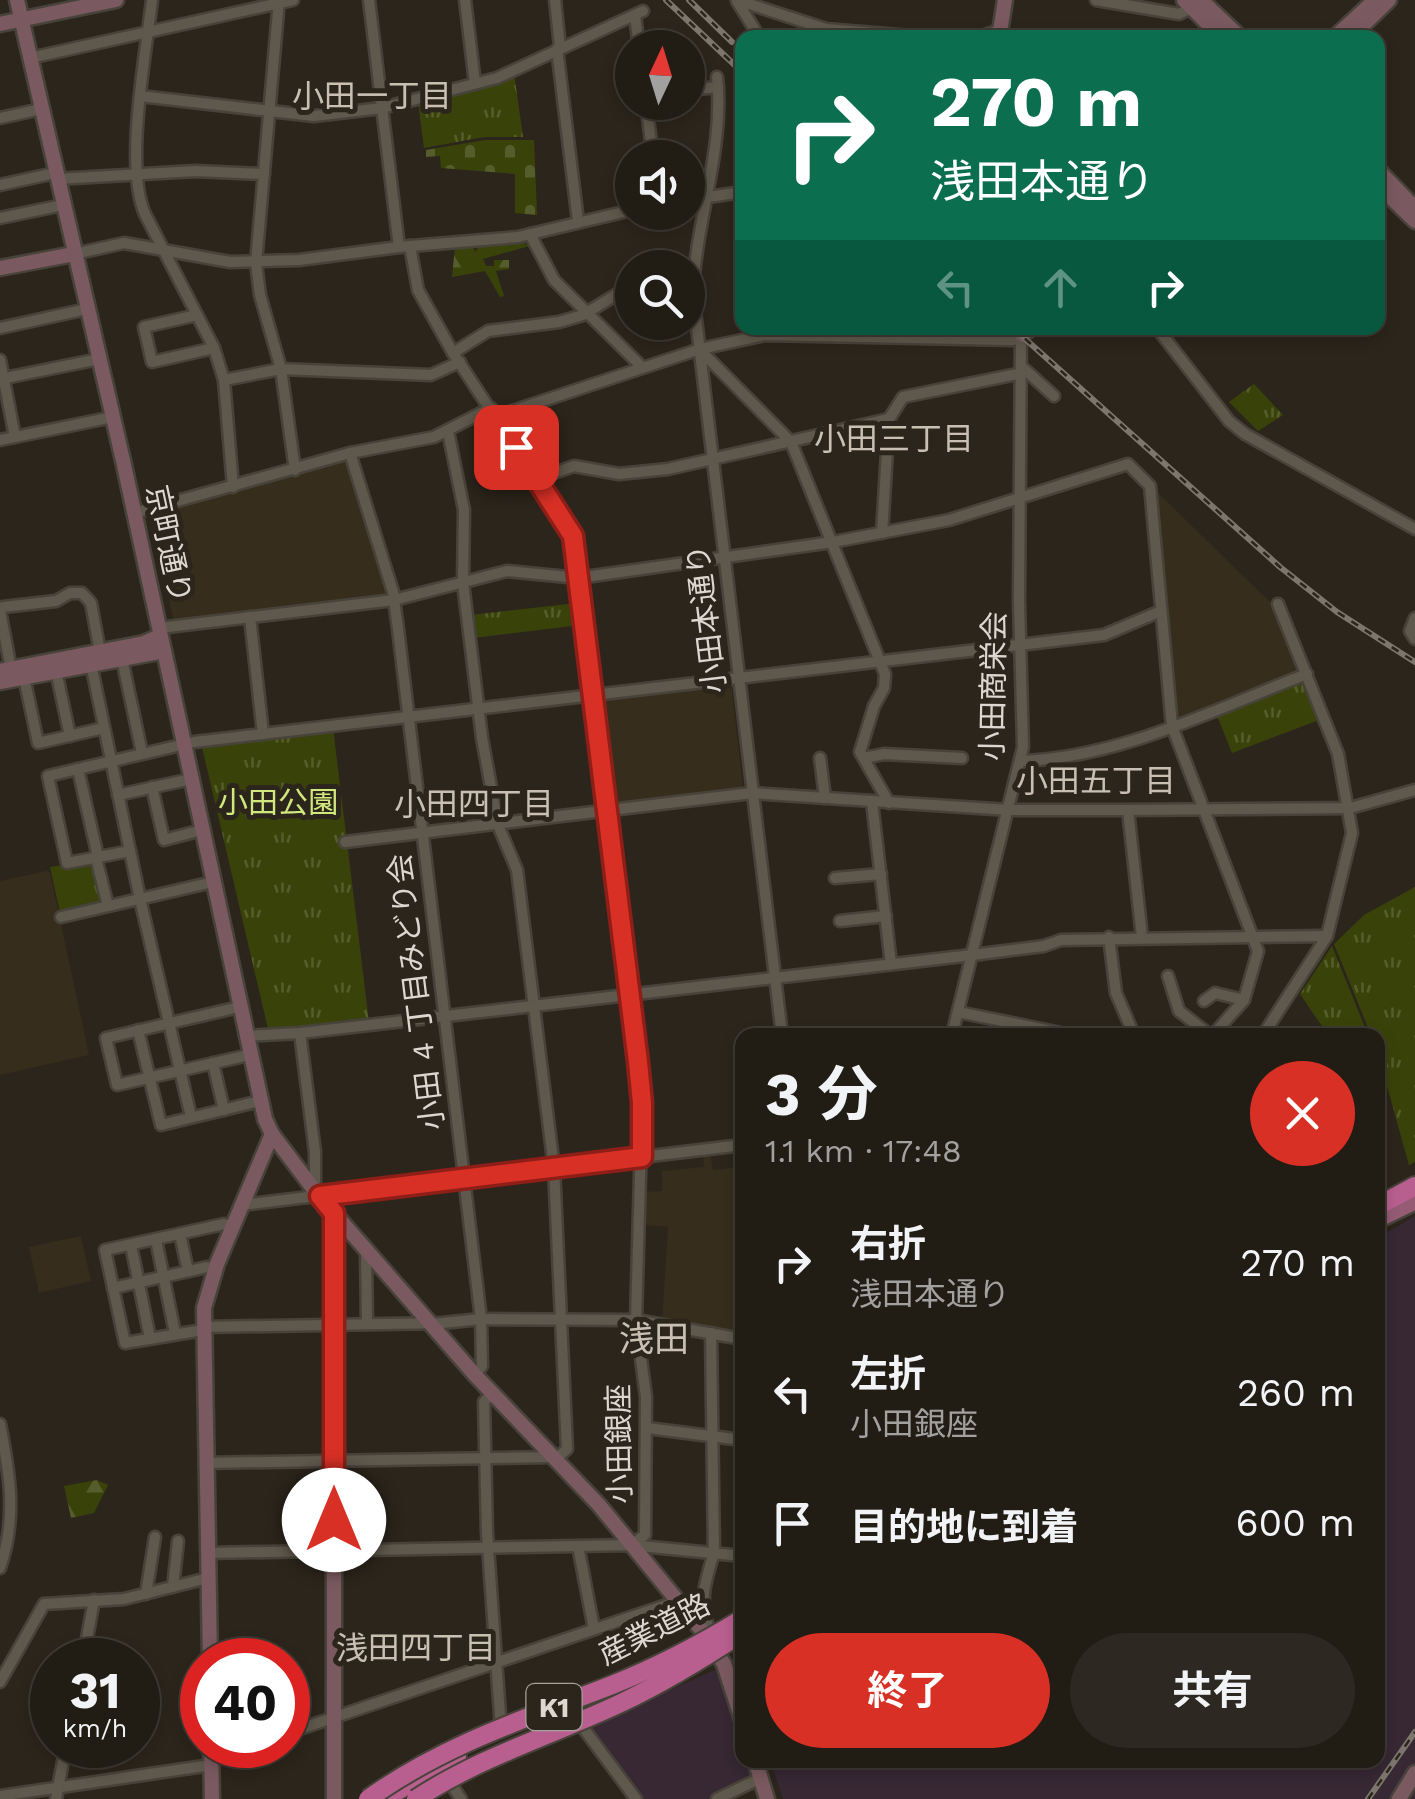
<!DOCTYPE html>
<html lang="ja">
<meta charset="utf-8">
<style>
body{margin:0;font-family:"Work Sans","Noto Sans JP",sans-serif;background:#2d2922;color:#f1f3f6;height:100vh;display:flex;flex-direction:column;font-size:38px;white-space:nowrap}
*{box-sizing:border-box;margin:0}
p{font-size:32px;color:#a2a1a0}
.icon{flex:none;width:55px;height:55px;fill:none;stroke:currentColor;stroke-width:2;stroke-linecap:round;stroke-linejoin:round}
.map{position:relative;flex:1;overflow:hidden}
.details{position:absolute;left:735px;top:1028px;width:650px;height:740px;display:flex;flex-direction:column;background:#211c14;border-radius:20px;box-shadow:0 5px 15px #0003,0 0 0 2px #3e3a34}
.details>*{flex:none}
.hud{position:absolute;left:735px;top:30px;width:650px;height:305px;border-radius:20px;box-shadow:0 5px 15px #0003,0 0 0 2px #3e3a34;background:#0b6e4f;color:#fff;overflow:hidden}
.needle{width:65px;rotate:4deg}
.tools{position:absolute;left:615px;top:30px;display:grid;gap:20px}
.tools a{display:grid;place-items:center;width:90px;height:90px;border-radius:50%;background:#211c14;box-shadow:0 5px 15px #0003,0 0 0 2px #3e3a34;font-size:50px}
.speed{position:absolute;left:30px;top:1638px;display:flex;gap:20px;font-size:50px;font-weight:700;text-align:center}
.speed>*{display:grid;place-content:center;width:130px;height:130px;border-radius:50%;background:#211c14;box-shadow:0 5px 15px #0003,0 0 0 2px #3e3a34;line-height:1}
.speed small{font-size:25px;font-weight:400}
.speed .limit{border:15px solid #d22;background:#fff;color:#111}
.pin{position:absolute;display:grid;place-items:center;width:85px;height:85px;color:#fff;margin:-42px;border-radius:20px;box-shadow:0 5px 15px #0006}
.me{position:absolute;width:110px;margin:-55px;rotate:0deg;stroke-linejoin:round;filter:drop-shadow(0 0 8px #0008)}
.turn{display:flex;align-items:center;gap:35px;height:210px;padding:0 30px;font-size:45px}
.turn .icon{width:130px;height:130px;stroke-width:2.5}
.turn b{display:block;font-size:70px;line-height:85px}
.lanes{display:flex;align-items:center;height:95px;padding:0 30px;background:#0003;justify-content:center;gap:50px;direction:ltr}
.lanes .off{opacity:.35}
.round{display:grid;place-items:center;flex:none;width:105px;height:105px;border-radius:52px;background:#2d2922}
.headline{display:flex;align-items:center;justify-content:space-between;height:170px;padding:0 30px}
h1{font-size:60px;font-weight:700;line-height:75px}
.button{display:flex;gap:20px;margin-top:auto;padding:20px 30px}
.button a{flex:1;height:115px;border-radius:60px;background:#d93025;color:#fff;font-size:40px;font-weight:700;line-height:115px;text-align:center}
.button a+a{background:#2d2922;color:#f1f3f6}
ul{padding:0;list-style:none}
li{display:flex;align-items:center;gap:30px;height:130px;padding:0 30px}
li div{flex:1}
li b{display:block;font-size:38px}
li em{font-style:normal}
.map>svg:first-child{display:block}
.industrial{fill:#372834}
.built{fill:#362d1c}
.forest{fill:url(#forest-firs)}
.cemetery{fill:url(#cemetery-stones)}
.park{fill:url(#park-tufts)}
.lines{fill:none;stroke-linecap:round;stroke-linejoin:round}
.street-casing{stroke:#48433a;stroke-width:15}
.secondary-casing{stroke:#48433a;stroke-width:19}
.primary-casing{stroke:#48433a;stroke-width:20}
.highway-casing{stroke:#48433a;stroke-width:22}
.street{stroke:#5f584c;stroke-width:10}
.secondary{stroke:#7a5a60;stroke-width:14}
.primary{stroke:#955c74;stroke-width:15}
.highway{stroke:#b95f8f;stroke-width:18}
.rail-casing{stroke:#7c766d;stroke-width:6}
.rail{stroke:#2c251b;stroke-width:2.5;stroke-dasharray:8;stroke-linecap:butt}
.highway-bridge-casing{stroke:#48433a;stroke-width:22;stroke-linecap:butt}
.highway-bridge{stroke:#b95f8f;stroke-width:18}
.route-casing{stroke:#8d1f18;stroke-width:25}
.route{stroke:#d93025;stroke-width:18}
.labels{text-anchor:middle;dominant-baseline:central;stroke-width:10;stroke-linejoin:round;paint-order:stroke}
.shield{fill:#2c251b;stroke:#a7a29a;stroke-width:2.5}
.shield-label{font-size:28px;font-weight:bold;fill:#dcd8d1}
.street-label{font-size:30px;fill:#dcd8d1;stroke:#2c251b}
.park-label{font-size:30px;fill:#d0e87e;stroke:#2c251b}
.neighbourhood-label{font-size:32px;fill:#c9c0b3;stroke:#2c251b}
.quarter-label{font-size:35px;fill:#c9c0b3;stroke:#2c251b}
</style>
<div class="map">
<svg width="1415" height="1799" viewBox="0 0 1415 1799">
<defs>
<pattern id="forest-firs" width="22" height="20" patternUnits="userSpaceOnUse" patternTransform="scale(2.5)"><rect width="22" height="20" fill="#394309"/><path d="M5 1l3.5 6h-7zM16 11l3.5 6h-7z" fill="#555d2c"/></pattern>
<pattern id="cemetery-stones" width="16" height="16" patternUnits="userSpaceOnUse" patternTransform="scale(2.5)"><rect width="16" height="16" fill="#394309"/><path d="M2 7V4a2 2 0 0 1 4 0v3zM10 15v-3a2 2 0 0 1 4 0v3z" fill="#555d2c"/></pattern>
<pattern id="park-tufts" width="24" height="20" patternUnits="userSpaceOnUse" patternTransform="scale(2.5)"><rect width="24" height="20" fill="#394309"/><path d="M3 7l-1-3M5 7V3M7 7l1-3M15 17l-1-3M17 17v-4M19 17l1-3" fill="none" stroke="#555d2c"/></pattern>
</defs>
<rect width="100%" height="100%" fill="#2c251b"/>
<g class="industrial">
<path d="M1415 1216V1799H783L770 1760H1378V1238Z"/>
<path d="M717 1669 742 1743V1760H748L753 1775 708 1799H638L585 1728Z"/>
</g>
<g class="built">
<path d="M345 458 387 595 384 599 174 622 150 515Z"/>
<path d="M1154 489 1277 609 1303 672 1176 721Z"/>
<path d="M731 682 743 787 611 806 598 698Z"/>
<path d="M46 871 50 873 89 1055 0 1075V881Z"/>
<path d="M710 1153 713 1170 742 1167V1336L662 1322 668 1227 643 1225 644 1192 662 1191V1171L704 1167 703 1154Z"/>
<path d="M81 1236 91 1281 39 1293 29 1247Z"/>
</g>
<g class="forest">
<path d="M522 242 529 246 483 259 486 266H494V260H509V269L496 271 504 296 500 297 485 271 452 277 455 246 472 244 475 252 480 245Z"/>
<path d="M97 1480 108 1485 94 1513 71 1518 64 1486Z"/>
</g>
<path class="cemetery" d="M485 140H534L537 215 515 213V174L441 168 440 156 426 157V150Z"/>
<g class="park">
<path d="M514 73 523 137H484L424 148 418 102Z"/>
<path d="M1254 384 1283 415 1258 431 1229 402Z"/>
<path d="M577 603 580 625 473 638 471 615Z"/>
<path d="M1295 682 1308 687 1319 720 1232 753 1216 713Z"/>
<path d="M333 728 369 1022 269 1033 202 747 204 743Z"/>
<path d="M94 861 104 903 60 912 50 867Z"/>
<path d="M1415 887V1162L1409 1165 1378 1054V1035H1371L1334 944 1364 915Z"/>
<path d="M1332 946 1368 1035H1328L1300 994Z"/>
</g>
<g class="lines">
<defs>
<g id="street">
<path d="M152 0C146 53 124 167 145 214L214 348 224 380 233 487"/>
<path d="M279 0 256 263 260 295 281 369 295 470"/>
<path d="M369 0 399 247"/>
<path d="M465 0 475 83"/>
<path d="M555 0 560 47"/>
<path d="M737 0 826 29 935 38"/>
<path d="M1096 0 1179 14 1191 8 1194 0"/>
<path d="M737 1 760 38"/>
<path d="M635 15 639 48"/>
<path d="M976 38 999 30"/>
<path d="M557 49 578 221"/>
<path d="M30 58 293 0"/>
<path d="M717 77C725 150 695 221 693 294L782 1035"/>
<path d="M688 90 718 87"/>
<path d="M140 96 314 116 382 108 497 78 643 11"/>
<path d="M646 102 653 158"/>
<path d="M0 118 41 109"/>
<path d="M57 179 195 171 264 174"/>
<path d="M0 185 55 173"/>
<path d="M688 200 742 192"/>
<path d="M0 218 63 205"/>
<path d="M530 234 554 280 642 367"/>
<path d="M410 246 418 290 453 353 573 536 642 1103 636 1320 646 1397 645 1535 631 1545"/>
<path d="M74 254 124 243 230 262 299 260 399 247 518 237 632 210"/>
<path d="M197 315 144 327 152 362 214 348"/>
<path d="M0 328 87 309"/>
<path d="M1157 328 1229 421 1245 434 1415 529"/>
<path d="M700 350 791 442 885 674 884 688 874 706 860 752 889 803"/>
<path d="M453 353 488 331 559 322 583 315 632 285"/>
<path d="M0 360 15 437"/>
<path d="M1022 367 1054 396"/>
<path d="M0 379 99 359"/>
<path d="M224 380 281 369 431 375 460 362"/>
<path d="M497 416 700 349 765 335 1013 340 1022 335"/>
<path d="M448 431 464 510 463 583 482 738 498 825 517 870 554 1168 567 1449 556 1459"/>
<path d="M0 440 113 417"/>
<path d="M350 453 393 592 398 629 481 1319 482 1366 475 1375"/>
<path d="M537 479 574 466 619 474 668 469 889 419"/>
<path d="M134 513 350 453 434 437 491 408"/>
<path d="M882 533 889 419 903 397 1022 373"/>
<path d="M0 611 3 607 56 601 70 593H82L91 603 100 652"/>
<path d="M0 611 11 669"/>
<path d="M250 617 263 734"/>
<path d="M1415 618 1410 631 1415 639"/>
<path d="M159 628 394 600 507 571 578 578 833 542 949 520 1128 464 1150 486 1172 726 1258 951 1244 1000 1213 1035"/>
<path d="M122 659 142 753"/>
<path d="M91 664 140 899 191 1117"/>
<path d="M56 671 70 736"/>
<path d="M24 677 38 743 104 728"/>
<path d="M820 758 825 798"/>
<path d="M864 758 884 754 962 758"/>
<path d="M1020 761C1120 758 1215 709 1307 674"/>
<path d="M78 769 98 857"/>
<path d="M152 787 164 840 202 830"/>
<path d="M118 795 191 779"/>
<path d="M872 802 891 964"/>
<path d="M1128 810 1142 937"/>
<path d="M345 842 752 793 1009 810H1128L1350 808 1415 790"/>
<path d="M130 851 67 863 48 776 194 742 1104 635 1161 611"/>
<path d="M96 858 108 906"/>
<path d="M835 878 881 874"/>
<path d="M61 917 213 882"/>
<path d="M840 921 886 916"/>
<path d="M1109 937 1116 993 1134 1035"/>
<path d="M1168 976 1179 1011 1210 1035"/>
<path d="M1204 1001 1215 993 1244 1000"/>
<path d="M239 1007 106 1038 117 1085 249 1055"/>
<path d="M958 1012 1071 1035"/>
<path d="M138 1030 161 1125 260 1101"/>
<path d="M300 1033 315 1152V1191"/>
<path d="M952 1035 1023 747 1019 602 1021 328"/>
<path d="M1263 1035 1327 936 1352 833 1338 754 1278 604"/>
<path d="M245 1036 300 1033 972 955 1044 946 1061 940 1327 936"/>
<path d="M213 1063 224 1110"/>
<path d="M242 1205 742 1145"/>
<path d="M180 1234 188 1271"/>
<path d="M156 1240 175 1333"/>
<path d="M131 1245 150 1338"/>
<path d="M366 1251 367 1324"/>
<path d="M113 1288 207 1267 215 1269"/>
<path d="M203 1327 442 1323 481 1319 636 1320 742 1339"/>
<path d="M203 1330 125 1343 105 1250 224 1224 233 1227"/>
<path d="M492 1393 484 1402 487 1533 501 1729"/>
<path d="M0 1424C10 1475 17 1518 0 1568"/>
<path d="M647 1428 742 1440"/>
<path d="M205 1463 553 1457"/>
<path d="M578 1546 594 1629"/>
<path d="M208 1553 631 1545 742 1556"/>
<path d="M173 1587 178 1541"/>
<path d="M146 1594 155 1537"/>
<path d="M710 1633C699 1600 704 1585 714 1553L711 1333"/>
<path d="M83 1660 94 1600"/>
<path d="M0 1682 44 1604 124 1599 208 1578"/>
<path d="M581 1725 636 1799"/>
<path d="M288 1733 678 1601"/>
<path d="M211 1759 253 1745"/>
<path d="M449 1781 461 1799"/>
<path d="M0 1796 211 1765"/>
<path d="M56 1799 66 1745"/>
<path d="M717 1799 761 1778"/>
</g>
<g id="secondary">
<path d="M17 0 124 465 265 1119 272 1134 315 1191 475 1375 599 1505 704 1633 724 1664 742 1720"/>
<path d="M1184 0 1222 38"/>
<path d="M1201 0 1241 38"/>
<path d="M0 24 116 0"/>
<path d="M999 38 1005 0"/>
<path d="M1334 38 1375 0"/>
<path d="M1350 38 1389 0"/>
<path d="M1378 170 1415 208"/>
<path d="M1378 185 1415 221"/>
<path d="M0 268 74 254"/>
<path d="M1022 335 1031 328"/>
<path d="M0 671 144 643 160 636"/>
<path d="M0 682 164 651"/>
<path d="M334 1213V1799"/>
<path d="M210 1660 204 1308 217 1264 272 1134"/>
<path d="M211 1745 212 1799"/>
<path d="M755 1760 767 1799"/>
<path d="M1399 1799 1415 1773"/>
</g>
<path id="primary" d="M1378 1220 1415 1202"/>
<g id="highway">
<path d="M1378 1206 1415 1186"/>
<path d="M383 1799 457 1757"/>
</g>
</defs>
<use href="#street" class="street-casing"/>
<use href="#secondary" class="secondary-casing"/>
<use href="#primary" class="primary-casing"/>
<use href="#highway" class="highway-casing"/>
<use href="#street" class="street"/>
<use href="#secondary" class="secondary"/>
<use href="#primary" class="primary"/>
<use href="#highway" class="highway"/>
<defs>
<g id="rail">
<path d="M666 0 742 72"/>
<path d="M689 0 732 42"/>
<path d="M1013 328 1280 567 1337 612 1415 662"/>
<path d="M1368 1799 1415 1732"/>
</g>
</defs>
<use href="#rail" class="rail-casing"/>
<use href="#rail" class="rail"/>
<defs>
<g id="highway-bridge">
<path d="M368 1799C443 1745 527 1718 612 1685 657 1667 701 1644 742 1619"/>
<path d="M416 1799C481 1756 554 1735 623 1702 665 1682 704 1658 742 1633"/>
</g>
</defs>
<use href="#highway-bridge" class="highway-bridge-casing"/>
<use href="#highway-bridge" class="highway-bridge"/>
</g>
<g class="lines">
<defs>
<path id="route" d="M334 1520V1213L320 1196 642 1157V1103L638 1062 573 536 516 447"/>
</defs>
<use href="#route" class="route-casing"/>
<use href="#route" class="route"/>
</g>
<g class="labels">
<rect class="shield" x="526.5" y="1684" width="55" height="46" rx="8"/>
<g class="shield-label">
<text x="554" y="1707">K1</text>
</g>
<g class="street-label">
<text transform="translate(169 544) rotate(78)">京町通り</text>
<text transform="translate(706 619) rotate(-97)">小田本通り</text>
<text transform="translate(993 686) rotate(-89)">小田商栄会</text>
<text transform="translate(416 992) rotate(-97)">小田 4 丁目みどり会</text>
<text transform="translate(619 1444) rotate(-91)">小田銀座</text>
<text transform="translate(654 1629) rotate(-27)">産業道路</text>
</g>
<g class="park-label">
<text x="278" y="802">小田公園</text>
</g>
<g class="neighbourhood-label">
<text x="372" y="96">小田一丁目</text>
<text x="894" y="439">小田三丁目</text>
<text x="1096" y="781">小田五丁目</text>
<text x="474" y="804">小田四丁目</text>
<text x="416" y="1648">浅田四丁目</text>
</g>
<g class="quarter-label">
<text x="654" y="1339">浅田</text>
</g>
</g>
</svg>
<div class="tools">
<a><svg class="needle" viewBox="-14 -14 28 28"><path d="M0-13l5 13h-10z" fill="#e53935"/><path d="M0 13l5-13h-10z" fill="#a2a1a0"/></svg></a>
<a><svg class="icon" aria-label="sound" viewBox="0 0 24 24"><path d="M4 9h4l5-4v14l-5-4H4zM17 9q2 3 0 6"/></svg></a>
<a><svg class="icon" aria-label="search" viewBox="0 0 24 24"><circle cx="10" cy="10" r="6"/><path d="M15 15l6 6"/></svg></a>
</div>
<div class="speed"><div>31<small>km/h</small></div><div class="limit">40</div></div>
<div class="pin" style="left:516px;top:447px;background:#d93025"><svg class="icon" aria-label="arrive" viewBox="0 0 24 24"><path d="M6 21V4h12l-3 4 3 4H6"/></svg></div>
<svg class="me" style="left:334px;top:1520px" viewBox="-20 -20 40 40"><circle r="19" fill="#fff"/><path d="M0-13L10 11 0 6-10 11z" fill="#d93025"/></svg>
<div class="hud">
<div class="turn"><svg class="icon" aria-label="right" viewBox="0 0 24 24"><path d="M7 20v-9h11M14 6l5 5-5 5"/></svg><div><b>270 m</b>浅田本通り</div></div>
<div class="lanes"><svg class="icon off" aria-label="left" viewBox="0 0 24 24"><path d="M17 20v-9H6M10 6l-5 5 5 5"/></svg><svg class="icon off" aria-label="ahead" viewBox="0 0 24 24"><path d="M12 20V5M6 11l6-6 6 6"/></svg><svg class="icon" aria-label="right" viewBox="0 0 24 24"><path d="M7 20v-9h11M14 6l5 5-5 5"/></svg></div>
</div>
<section class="details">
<div class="headline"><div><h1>3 分</h1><p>1.1 km · 17:48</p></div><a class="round" style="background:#d93025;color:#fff"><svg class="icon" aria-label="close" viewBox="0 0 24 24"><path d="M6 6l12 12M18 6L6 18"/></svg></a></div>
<ul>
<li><svg class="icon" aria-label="right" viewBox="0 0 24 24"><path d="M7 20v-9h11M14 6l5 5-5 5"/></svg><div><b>右折</b><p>浅田本通り</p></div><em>270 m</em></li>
<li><svg class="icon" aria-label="left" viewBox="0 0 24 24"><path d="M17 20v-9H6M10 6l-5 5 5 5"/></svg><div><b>左折</b><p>小田銀座</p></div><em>260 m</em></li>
<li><svg class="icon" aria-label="arrive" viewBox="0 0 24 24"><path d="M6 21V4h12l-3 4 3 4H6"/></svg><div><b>目的地に到着</b></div><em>600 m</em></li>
</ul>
<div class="button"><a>終了</a><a>共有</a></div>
</section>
</div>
